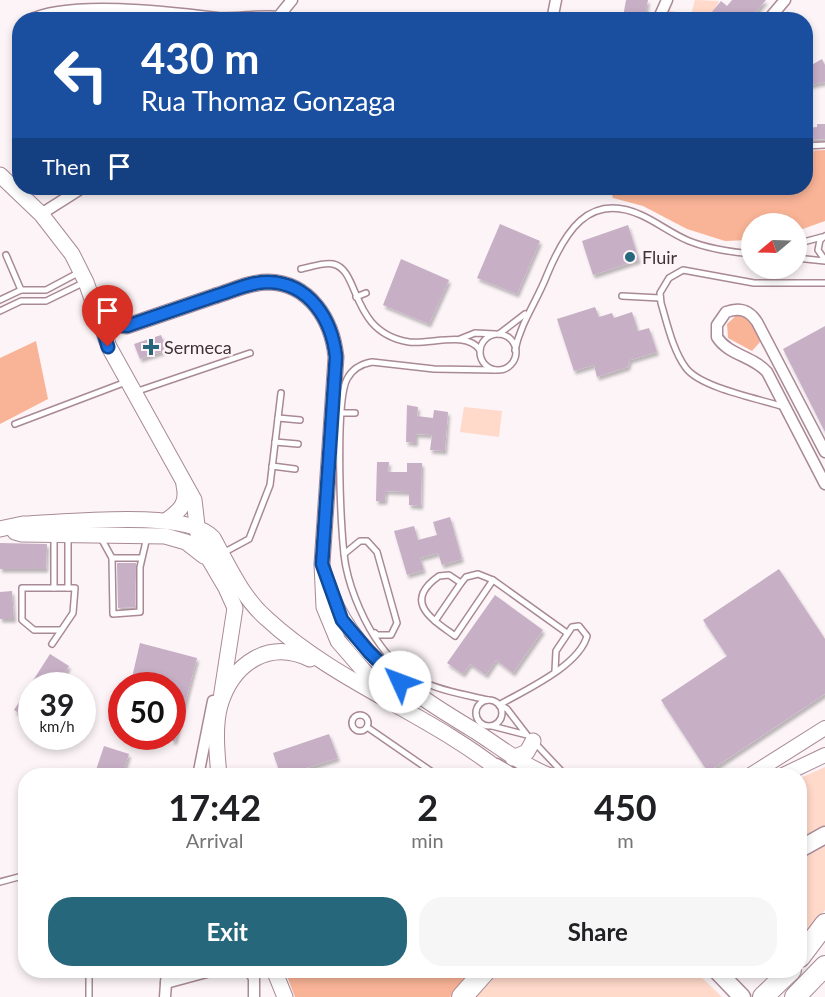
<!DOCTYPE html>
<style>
body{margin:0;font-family:Lato,sans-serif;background:#f6f6f6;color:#202124;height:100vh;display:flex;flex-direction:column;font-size:22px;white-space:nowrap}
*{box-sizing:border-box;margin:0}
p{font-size:20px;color:#757577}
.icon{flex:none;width:33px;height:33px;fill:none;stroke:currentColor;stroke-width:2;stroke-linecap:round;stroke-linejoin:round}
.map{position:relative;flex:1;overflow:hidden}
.panel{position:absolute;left:18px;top:768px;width:789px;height:210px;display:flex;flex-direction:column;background:#fff;border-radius:24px;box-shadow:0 3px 9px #0003}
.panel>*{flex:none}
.guide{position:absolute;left:12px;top:12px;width:801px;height:183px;border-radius:24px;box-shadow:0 3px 9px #0003;background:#1a4fa0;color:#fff;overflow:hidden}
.needle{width:39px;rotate:251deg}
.controls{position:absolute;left:741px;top:213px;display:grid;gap:12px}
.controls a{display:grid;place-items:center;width:66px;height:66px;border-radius:50%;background:#fff;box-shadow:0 3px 9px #0003;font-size:30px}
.speed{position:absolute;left:18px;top:672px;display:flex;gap:12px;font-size:30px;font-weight:700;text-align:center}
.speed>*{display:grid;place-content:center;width:78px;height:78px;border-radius:50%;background:#fff;box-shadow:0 3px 9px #0003;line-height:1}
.speed small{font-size:15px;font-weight:400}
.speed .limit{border:9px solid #d22;background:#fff;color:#111}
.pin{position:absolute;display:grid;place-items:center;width:51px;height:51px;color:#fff;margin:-62px -26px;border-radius:50% 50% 50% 0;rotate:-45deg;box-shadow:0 0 6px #0007}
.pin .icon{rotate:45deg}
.me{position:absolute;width:66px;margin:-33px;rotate:313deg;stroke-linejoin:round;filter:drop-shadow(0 0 4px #0008)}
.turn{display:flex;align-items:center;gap:21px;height:126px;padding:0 30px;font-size:27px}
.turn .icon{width:78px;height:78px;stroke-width:2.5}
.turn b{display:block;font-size:42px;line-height:51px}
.then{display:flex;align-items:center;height:57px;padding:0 30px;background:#0003;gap:12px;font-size:22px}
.eta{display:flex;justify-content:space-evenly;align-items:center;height:102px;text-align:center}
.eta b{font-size:36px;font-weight:700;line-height:42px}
.primary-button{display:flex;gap:12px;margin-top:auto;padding:12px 30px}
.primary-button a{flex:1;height:69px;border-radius:24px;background:#27677c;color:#fff;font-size:24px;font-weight:700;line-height:69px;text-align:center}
.primary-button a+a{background:#f6f6f6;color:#202124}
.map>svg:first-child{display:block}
.green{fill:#ffd9ca}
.forest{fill:#f9b497}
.building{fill:#c7afc6;filter:url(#shadow)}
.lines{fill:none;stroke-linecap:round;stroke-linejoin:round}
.service-casing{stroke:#a98996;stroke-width:8}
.minor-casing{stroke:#a98996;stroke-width:13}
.tertiary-casing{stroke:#a98996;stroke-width:16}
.secondary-casing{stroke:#a98996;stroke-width:17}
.primary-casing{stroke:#a98996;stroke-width:19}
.trunk-casing{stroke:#a98996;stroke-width:19}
.motorway-casing{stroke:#a98996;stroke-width:22}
.service{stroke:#fff;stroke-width:5}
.minor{stroke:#fff;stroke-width:10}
.tertiary{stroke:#fff;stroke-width:14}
.secondary{stroke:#fff;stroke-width:15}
.primary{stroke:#fff;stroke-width:16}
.trunk{stroke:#fff;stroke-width:16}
.motorway{stroke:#fff;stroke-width:20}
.route-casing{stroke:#114b97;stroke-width:15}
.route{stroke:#1a73e8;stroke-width:10}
.poi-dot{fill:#27677c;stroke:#fcf4f7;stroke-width:2}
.labels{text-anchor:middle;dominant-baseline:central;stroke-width:5;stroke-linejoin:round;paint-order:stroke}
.poi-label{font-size:18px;fill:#3f3137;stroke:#fcf4f7;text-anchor:start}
</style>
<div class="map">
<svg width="825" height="997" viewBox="0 0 825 997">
<defs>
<filter id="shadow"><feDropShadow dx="2" dy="3.5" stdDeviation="1.5" flood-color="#0004"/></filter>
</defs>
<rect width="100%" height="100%" fill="#fcf4f7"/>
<g class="green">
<path d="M695 0 719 1 710 18 706 15 703 19 664 20 667 10 691 15Z"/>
<path d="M464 407 502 411 499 437 460 432Z"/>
<path d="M825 767V827L800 839V778Z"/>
<path d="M825 845V910L800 941V858Z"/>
<path d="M502 970 695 971 722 997H475Z"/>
</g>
<g class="forest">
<path d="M825 150V221L797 231 796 224H752L751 240 725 241 687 229 643 206 613 198 610 188H806V151Z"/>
<path d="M740 312 756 327 760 342 752 351 728 338 727 324Z"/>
<path d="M36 341 48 399 0 424V358Z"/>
<path d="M334 970 348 973 374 970 471 971 450 997H295L285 971Z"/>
</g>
<g class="building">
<path d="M626 0H648L644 20 623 17Z"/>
<path d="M732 0H766L749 20H714L711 13 721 1 727 6Z"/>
<path d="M822 59 825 65V82L806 86V68Z"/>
<path d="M817 124H825V139L806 140V128L817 127Z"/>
<path d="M500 224 540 241 517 294 477 278Z"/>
<path d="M628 225 639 260 593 275 582 241Z"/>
<path d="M401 259 449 280 429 324 383 305Z"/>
<path d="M595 307 599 317 612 313 614 318 632 312 638 331 649 328 657 352 630 360 628 367 597 377 594 365 574 371 557 319Z"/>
<path d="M825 326V432L783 349Z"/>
<path d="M161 335 167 350 140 359 134 344Z"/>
<path d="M407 405 418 407 417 416 433 418 434 410 448 412 445 451 430 450 432 435 416 434V443L406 442Z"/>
<path d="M377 462H389L388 472H407V463H422L421 506 409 505V492L386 491 385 501H376Z"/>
<path d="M450 517 462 559 442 565 438 553 420 558 424 570 407 575 394 531 414 526 418 540 437 535 433 522Z"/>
<path d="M0 543 47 544 46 569H0Z"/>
<path d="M117 563H136L135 607 118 608Z"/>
<path d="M779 569 825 639V694L708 772 661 700 727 656 703 620Z"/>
<path d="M12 591 14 619H0V592Z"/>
<path d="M495 595 543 630 513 673 496 660 486 675 470 664 463 674 447 663Z"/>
<path d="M140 643 197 658 175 741H172V686H130Z"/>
<path d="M50 654 69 666 57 686H32V721L14 710Z"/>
<path d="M329 734 338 758 281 776 273 753Z"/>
<path d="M104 746 129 754 122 776H94Z"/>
</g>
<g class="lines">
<defs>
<g id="service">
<path d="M806 146 825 145"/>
<path d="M825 236 820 240 818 250 825 260"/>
<path d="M796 244 822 237"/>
<path d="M6 255 21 290"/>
<path d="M796 258 825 261"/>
<path d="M301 269C311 267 324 262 333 264 361 270 349 332 409 342 430 345 466 330 480 350"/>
<path d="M622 296 660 298"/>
<path d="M356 297 366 293"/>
<path d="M0 300 21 290H46L78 273"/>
<path d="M0 311 21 301H46L85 282"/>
<path d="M499 334 525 314"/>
<circle cx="498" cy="352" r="18"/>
<path d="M460 339 475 333 495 334"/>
<path d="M515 350C521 322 537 301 547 275 564 234 588 191 641 215 657 222 672 234 689 241 709 249 730 252 752 254"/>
<path d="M135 392 250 353"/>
<path d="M784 407C760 399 701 388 686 368 673 351 667 323 661 303L660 293 669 278 683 270 754 283H825"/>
<path d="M343 413H355"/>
<path d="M278 418 300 420"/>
<path d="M15 424 126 382"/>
<path d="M275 442 298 444"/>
<path d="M272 466 295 469"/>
<path d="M101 538 112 558 113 614 140 612V567L147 537"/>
<path d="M223 553 249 539 270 485 281 393"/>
<path d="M344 554 360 541H367L377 552 397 623 391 635H377L375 633"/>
<path d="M112 558H141"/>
<path d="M461 583 449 575 439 576C402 602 432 619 455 636L493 580"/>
<path d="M54 588V536"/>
<path d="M435 621 461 583 466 577 478 574 493 580 567 633"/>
<path d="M61 630H34L22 620V588H68V537"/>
<path d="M52 644 73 613 75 588H68"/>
<path d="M488 700C444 690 411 687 381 646 365 625 351 592 346 567 340 539 335 402 347 379 352 369 361 364 372 362L434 369 495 370"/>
<circle cx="489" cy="713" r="13"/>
<path d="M499 705C525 690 579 666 587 636L579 626 572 627 556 651 555 671"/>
<circle cx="360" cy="723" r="8"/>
<path d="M492 726 527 735 507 709 500 705"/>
<path d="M367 727 438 776"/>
<path d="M534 742 566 776"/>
<path d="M0 882 26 875"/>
<path d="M89 970V997"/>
</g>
<g id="minor">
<path d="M279 16 292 0"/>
<path d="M30 20C69 0 168 12 218 18 242 20 268 12 291 20"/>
<path d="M552 20 556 0"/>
<path d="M658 20 667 0"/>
<path d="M768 20 785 0"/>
<path d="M20 38V63"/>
<path d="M41 214 82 188"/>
<path d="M825 452 757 322C749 310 740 307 726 312L717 325V337C728 355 753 356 767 372L825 484"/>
<path d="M198 776 213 701"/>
<path d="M249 970 254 978V997"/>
<path d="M166 983 214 970"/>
<path d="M165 997 167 970"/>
</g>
<g id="tertiary">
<path d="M749 776 825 728"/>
<path d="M781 776 825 755"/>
</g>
<g id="secondary">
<path d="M0 175 41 214 72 254 86 282 109 347 194 500 199 542 226 588 235 608 220 705"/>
<path d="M99 316 109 324 127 326C156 316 186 306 215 296 232 291 250 282 268 282 310 283 332 320 336 357L322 564 324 607 338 641 377 686 406 710"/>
<path d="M167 520C181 510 188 503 184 485"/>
<path d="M0 529 23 524C63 523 187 508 213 538 228 565 242 597 266 618 336 683 430 714 504 774"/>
<path d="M15 532 22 534 165 536 186 542 204 556"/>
<path d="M328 585C349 654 417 696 475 731 500 747 522 765 550 776"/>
<path d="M513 758 527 752 533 741"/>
<path d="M219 776C217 753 214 727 220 705 233 663 269 639 310 659"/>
<path d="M274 970 285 997"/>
</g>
<g id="primary">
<path d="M496 767 511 776"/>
<path d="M800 849 825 835"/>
</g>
<path id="trunk" d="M716 970 742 997"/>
<g id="motorway">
<path d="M800 957 825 924"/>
<path d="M462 997 486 970"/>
<path d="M763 997 791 970"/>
<path d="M795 997 825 966"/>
</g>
</defs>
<use href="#service" class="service-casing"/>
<use href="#minor" class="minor-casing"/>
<use href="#tertiary" class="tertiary-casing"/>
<use href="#secondary" class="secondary-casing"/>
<use href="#primary" class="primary-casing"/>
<use href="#trunk" class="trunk-casing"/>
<use href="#motorway" class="motorway-casing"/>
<use href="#service" class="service"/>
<use href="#minor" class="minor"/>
<use href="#tertiary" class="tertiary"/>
<use href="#secondary" class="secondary"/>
<use href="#primary" class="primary"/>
<use href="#trunk" class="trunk"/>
<use href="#motorway" class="motorway"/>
</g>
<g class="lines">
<defs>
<path id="route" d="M108 347 99 316 109 324 127 326C156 316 186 306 215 296 232 291 250 282 268 282 310 283 332 320 336 357L322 564 342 620 369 652 400 682"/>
</defs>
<use href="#route" class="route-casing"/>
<use href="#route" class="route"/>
</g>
<g class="poi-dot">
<circle cx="630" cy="257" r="6"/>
<path d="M148 338h6v6h6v6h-6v6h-6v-6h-6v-6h6z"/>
</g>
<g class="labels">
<g class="poi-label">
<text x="642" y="257">Fluir</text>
<text x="164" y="347">Sermeca</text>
</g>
</g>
</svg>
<div class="controls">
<a><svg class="needle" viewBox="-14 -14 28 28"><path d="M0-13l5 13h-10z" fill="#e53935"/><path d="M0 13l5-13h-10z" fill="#757577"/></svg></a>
</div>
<div class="speed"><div>39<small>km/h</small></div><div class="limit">50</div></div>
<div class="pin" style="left:108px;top:347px;background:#d93025"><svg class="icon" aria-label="arrive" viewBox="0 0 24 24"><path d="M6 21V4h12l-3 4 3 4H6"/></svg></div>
<svg class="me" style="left:400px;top:682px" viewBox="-20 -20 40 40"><circle r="19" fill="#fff"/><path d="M0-13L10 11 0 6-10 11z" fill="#1a73e8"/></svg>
<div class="guide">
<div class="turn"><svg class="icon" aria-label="left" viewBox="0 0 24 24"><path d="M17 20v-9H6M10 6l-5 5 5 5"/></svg><div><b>430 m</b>Rua Thomaz Gonzaga</div></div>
<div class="then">Then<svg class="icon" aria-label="arrive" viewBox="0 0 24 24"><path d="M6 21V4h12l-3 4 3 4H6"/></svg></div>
</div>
<section class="panel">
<div class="eta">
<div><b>17:42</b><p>Arrival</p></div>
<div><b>2</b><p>min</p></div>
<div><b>450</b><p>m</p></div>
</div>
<div class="primary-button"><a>Exit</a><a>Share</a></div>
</section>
</div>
